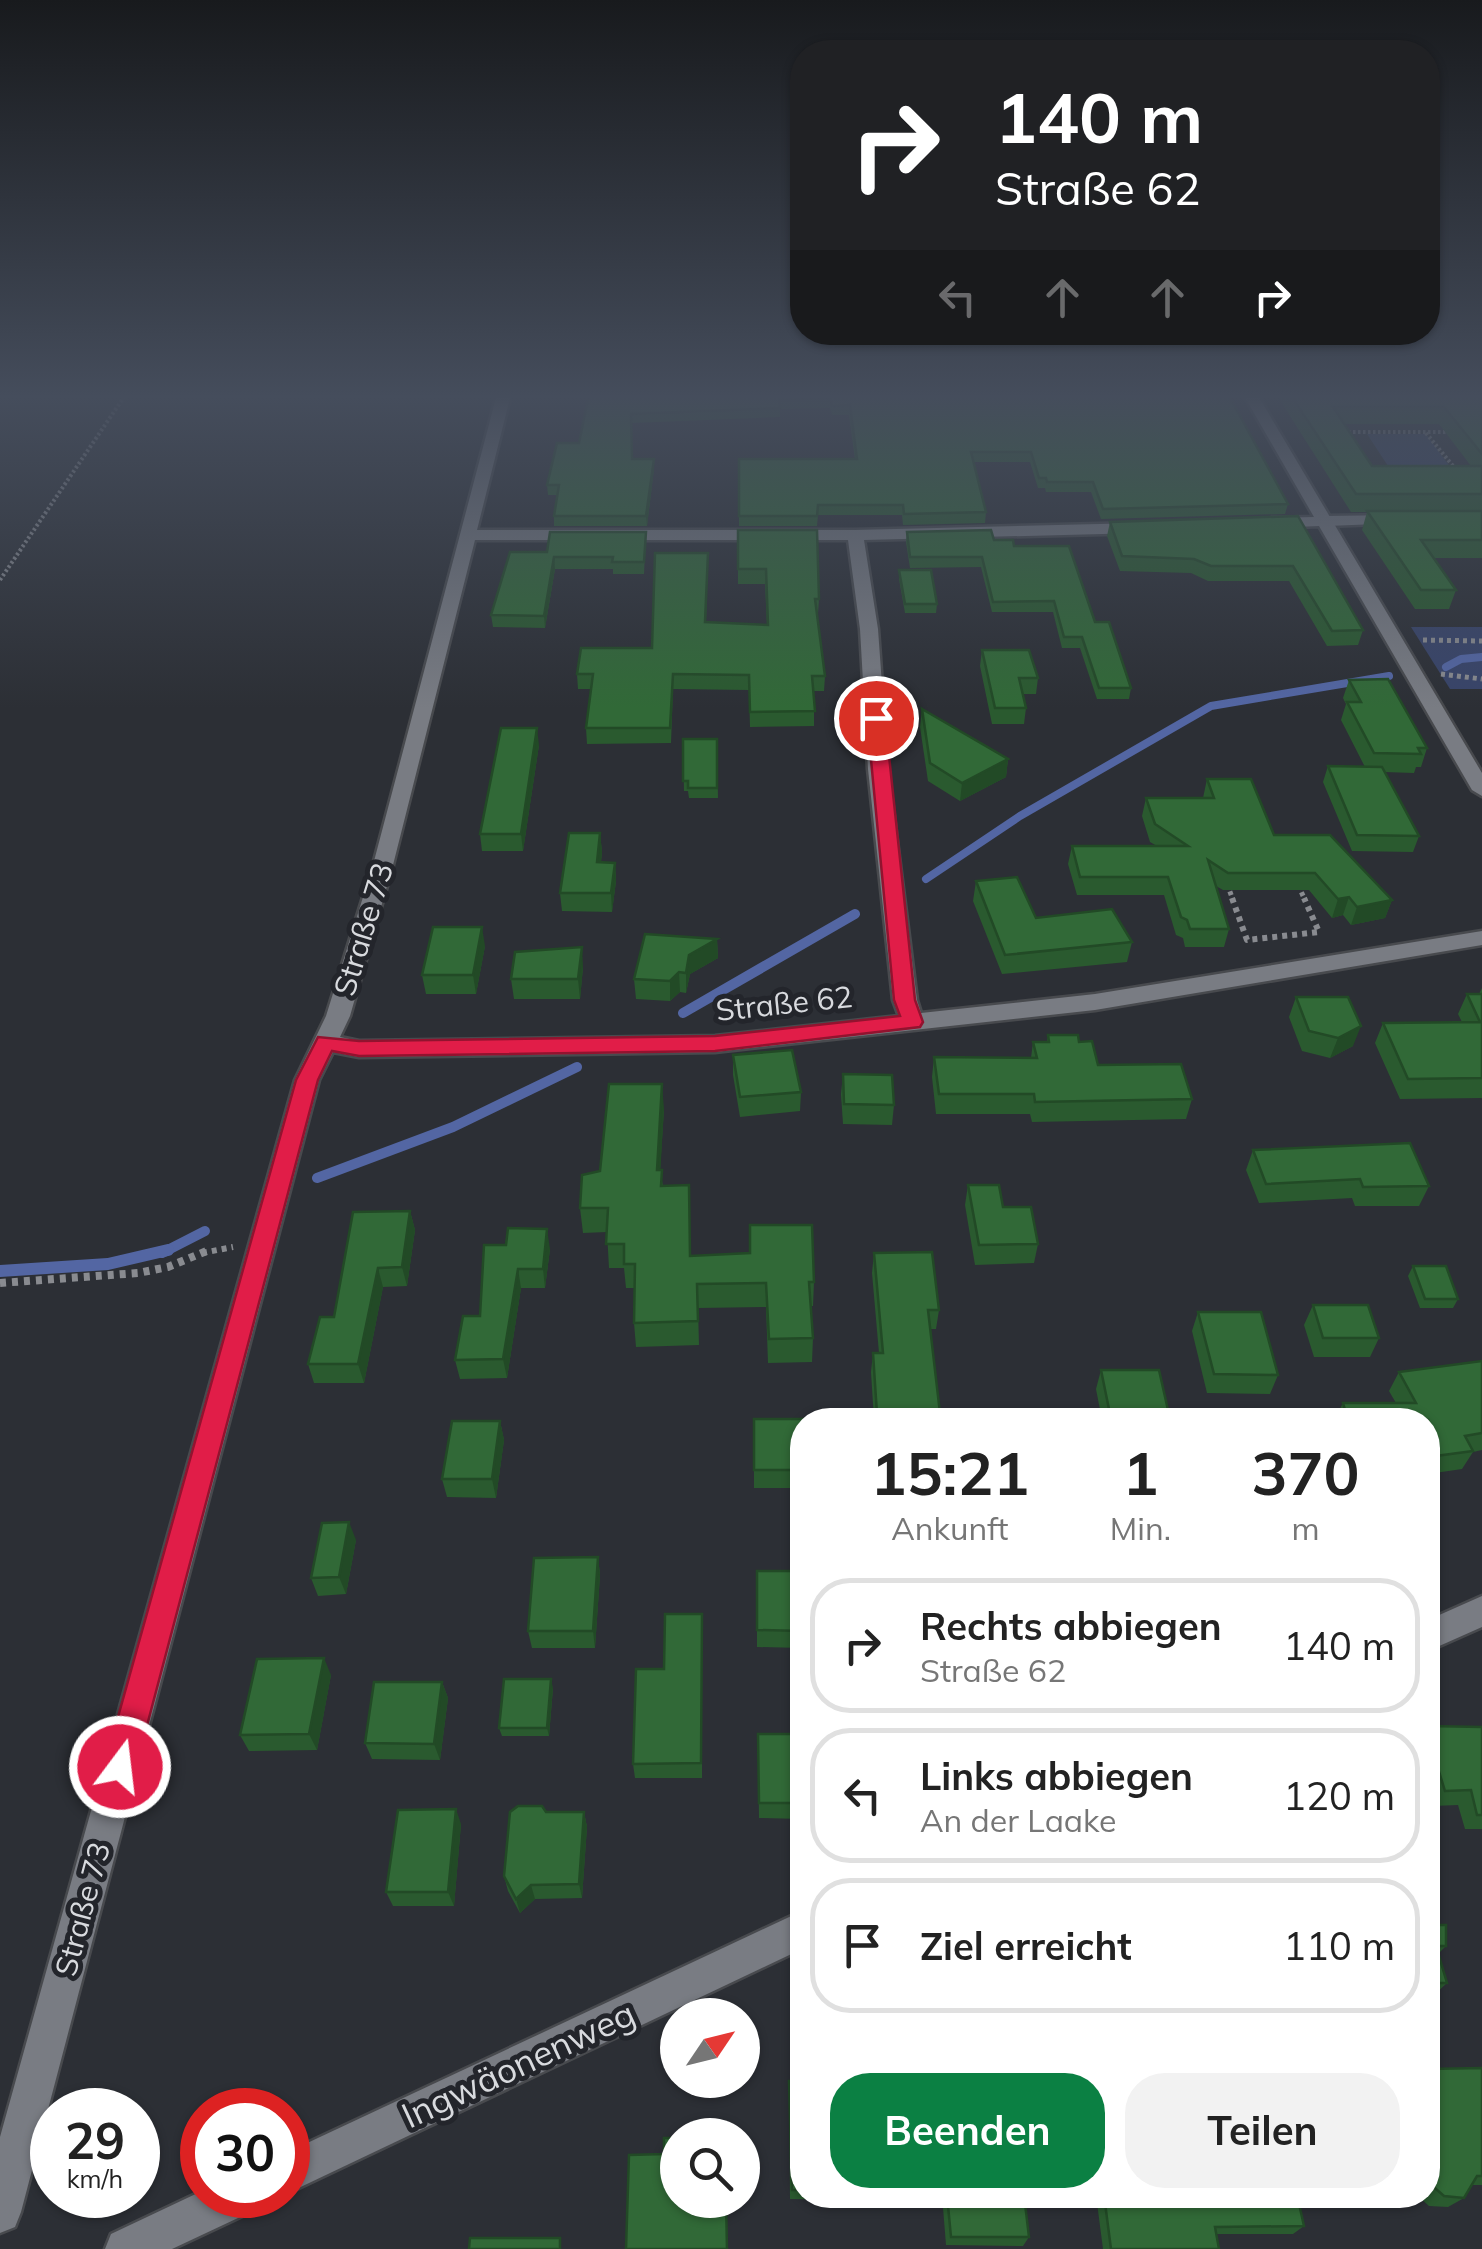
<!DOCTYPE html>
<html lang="de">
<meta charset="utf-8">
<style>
body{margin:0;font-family:Mulish,sans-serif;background:#f2f2f2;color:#222;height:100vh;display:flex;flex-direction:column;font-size:38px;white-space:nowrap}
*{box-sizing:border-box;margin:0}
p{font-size:32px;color:#767676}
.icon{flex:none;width:55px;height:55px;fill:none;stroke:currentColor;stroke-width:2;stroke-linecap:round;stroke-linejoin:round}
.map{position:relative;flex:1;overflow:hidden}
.sheet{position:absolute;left:790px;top:1408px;width:650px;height:800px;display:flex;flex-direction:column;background:#fff;border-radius:40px;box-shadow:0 2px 8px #0004}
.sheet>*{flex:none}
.guide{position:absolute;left:790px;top:40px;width:650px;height:305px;border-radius:40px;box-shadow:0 2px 8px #0004;background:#202124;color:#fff;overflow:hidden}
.needle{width:65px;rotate:55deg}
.controls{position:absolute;left:660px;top:1998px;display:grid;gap:20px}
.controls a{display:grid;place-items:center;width:100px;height:100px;border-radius:50%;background:#fff;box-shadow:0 2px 8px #0004;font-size:50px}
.speed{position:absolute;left:30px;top:2088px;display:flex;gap:20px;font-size:50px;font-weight:700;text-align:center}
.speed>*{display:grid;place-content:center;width:130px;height:130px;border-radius:50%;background:#fff;box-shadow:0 2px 8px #0004;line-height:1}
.speed small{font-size:25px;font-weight:400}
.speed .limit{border:15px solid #d22;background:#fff;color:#111}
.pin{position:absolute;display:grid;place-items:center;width:85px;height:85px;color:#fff;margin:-42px;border:5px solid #fff;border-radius:50%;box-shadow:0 2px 10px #0007}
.me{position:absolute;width:110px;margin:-55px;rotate:15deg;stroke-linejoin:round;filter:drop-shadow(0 0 8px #0008)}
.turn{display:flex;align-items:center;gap:35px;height:210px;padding:0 40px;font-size:45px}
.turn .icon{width:130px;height:130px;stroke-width:2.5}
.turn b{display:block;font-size:70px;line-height:85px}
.lanes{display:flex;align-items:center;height:95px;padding:0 40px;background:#0003;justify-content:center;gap:50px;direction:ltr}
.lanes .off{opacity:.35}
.eta{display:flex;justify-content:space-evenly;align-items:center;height:170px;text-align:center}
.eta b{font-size:60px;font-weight:700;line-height:70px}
.button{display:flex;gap:20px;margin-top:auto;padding:20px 40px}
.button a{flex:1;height:115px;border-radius:40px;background:#0b8043;color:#fff;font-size:40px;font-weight:700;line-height:115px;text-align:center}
.button a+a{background:#f2f2f2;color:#222}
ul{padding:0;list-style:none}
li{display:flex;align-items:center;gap:30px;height:135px;margin:0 20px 15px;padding:0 20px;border:5px solid #e0e0e0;border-radius:40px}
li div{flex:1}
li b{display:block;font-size:38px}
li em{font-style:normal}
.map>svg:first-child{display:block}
.green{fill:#384469}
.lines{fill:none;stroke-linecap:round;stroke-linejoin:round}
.stream-far2{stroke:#5366a3;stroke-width:8}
.stream-far1{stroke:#5366a3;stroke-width:10}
.stream{stroke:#5366a3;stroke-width:12}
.minor-casing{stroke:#484a4e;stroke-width:5}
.tertiary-casing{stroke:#484a4e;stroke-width:5}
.path-far3{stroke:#898b90;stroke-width:4;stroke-dasharray:2.5 2.5;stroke-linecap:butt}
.path-far2{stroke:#898b90;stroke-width:5;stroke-dasharray:4 4;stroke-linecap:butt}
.path-far1{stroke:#898b90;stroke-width:6;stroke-dasharray:5 5;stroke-linecap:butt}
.path{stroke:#898b90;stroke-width:8;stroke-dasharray:6 6;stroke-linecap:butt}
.minor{fill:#797c83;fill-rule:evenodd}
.tertiary{fill:#797c83;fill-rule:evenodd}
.wall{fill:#2a5a2f;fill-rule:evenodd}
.shaded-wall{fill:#224a26}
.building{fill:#316937;stroke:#224a26;stroke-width:2.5}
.route{fill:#e11d48;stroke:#92132f;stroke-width:2.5}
.labels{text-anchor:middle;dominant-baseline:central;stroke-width:10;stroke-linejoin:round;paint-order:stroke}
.street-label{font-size:30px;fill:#d8dade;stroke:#23252b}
.near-street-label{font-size:35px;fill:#d8dade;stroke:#23252b}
</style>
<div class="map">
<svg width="1482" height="2249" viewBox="0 0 1482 2249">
<rect width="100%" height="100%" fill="#2c2f35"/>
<g class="green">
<path d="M1367 434H1426L1454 472H1392Z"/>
<path d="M1411 627H1482V689H1450Z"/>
</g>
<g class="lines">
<g class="stream-far2">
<path d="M1446 667 1461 659 1482 657"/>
<path d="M926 879 1020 816 1211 706 1389 676"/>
</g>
<g class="stream-far1">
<path d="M683 1013 855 914"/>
<path d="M317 1178 453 1127 577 1067"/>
<path d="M162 1253 205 1231"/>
</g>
<path class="stream" d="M0 1271 108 1264 168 1250"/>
<defs>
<g id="minor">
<path d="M497 394H511L477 530H855L1141 523 1149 528 1141 533 864 540 878 629 888 769 917 1000 921 1013 1095 994 1482 931V945L1095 1010 715 1052 359 1057 333 1052 319 1080 21 2212 15 2227 0 2233V2137L295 1080 326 1016 373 865ZM475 540H848L860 629 868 769 893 1000 899 1016 715 1036 359 1041 340 1037 350 1016 393 865Z"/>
<path d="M1243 394H1257L1482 773V796L1472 790 1319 526 1271 528 1263 523 1271 518 1314 517Z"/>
<path d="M1482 1596V1627L1428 1651V1620Z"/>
<path d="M802 1911V1949L288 2193V2152Z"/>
<path d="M202 2191V2195H261L255 2210 172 2249H105L111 2234Z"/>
</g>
<path id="tertiary" d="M1397 515 1405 520 1403 523 1327 526 1319 521 1327 516Z"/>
</defs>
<use href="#minor" class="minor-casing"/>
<use href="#tertiary" class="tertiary-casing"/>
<g class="path-far3">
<path d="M1343 432H1451"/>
<path d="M1426 433 1453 466"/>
<path d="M0 580 126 394"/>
</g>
<g class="path-far2">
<path d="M1423 640 1482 641"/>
<path d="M1441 674 1482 679"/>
<path d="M1227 884 1233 900"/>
<path d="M1298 885 1305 900"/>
</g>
<g class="path-far1">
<path d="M1232 898 1247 940 1319 932 1304 898"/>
<path d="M202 1253 233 1247"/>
</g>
<path class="path" d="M0 1283 138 1273 168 1267 209 1250"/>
<use href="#minor" class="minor"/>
<use href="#tertiary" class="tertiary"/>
</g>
<g class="wall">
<path d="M589 394H1228L1288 504 1285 514 1101 519 1091 492H1046L1045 488H1038L1030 462H974L986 512 985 523 903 525 902 515H818L817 526H739V459H855L849 415H832L830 408 780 409V417L631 423 632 459H654V469L647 526H554V516L557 495H548L547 485 579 443Z"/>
<path d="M1276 394H1482V558H1434L1456 590 1449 609H1415L1362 530 1367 512H1351ZM1344 424H1439L1471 466H1372Z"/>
<path d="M1298 516 1363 630 1358 645 1327 646 1289 581H1208L1191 573 1120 571 1107 536 1110 522Z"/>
<path d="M738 530 819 599 818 614H817L825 676 824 691H814V726L750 727 749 690 673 689 671 743 587 744 586 728 591 689H578L577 674 652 648 708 553 706 622 767 625 765 584H738Z"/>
<path d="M646 532 644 574H613V569H555L545 628 493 627 491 615 547 552Z"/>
<path d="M907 532 994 540 1014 546 1095 622 1131 688 1129 699H1097L1080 648H1062L1053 612H992L981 567 910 568 906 542Z"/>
<path d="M899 570 937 604 936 613H905L899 579Z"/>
<path d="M982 650 1038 678 1036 694H1023L1026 708 1024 724H992L980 666Z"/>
<path d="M1349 680 1427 748 1421 767H1416L1414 773 1384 772 1419 836 1413 852 1352 851 1323 782 1328 766 1365 767 1341 720 1346 704 1343 698Z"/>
<path d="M922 709 1008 759 1006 777 960 801 928 781 920 727Z"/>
<path d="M683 739H717L718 798H689L688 791H684Z"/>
<path d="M539 745 523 851H482L480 834Z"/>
<path d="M1207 779 1274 835 1392 900 1385 918 1351 925 1343 915 1332 918 1309 890H1223L1216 886 1229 929 1224 947H1185L1183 938 1176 935 1164 895H1077L1068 864 1072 846H1157L1150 842 1142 816 1146 798H1203Z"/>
<path d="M600 833 602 852 601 862 615 863 616 881 612 912 562 911 560 893Z"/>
<path d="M976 881 1036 918 1132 942 1127 962 1002 974 973 901Z"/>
<path d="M717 939 718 958 690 974 686 993 680 992 670 1001 636 999 634 979Z"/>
<path d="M485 946 476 994H426L422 975Z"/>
<path d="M583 967 580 999H514L511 979Z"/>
<path d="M1482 988V1098L1400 1099 1375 1043 1383 1023 1462 1022 1458 1014 1467 994H1479Z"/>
<path d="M1296 997 1353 1046 1330 1058 1302 1051 1289 1017Z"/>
<path d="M1048 1035 1079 1042 1098 1065 1192 1099 1186 1119 1032 1122 1030 1114H936L932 1077 934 1057 1031 1058 1033 1042H1047Z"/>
<path d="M733 1055 801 1092 800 1111 740 1117 733 1075Z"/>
<path d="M843 1074 894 1105 892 1125 843 1124 841 1094Z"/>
<path d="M664 1109 660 1170 663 1186 690 1256 814 1282 813 1306H811L813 1338 812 1362 768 1363 766 1307 698 1308 699 1345 636 1347 634 1323 635 1288H626L624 1268H609L607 1232 583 1233 580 1208 600 1171Z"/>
<path d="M1253 1150 1429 1186 1419 1206H1355L1352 1198 1259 1203 1246 1170Z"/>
<path d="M968 1185 1003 1207 1038 1244 1034 1263 975 1265 965 1205Z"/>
<path d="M410 1211 415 1230 407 1286 383 1287 364 1383H314L308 1364 334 1317Z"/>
<path d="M484 1245 550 1249 545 1288H521L507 1378 460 1379 455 1360 480 1316Z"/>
<path d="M874 1253 939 1310 936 1329H930L940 1413 939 1420H874L871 1372 873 1353H879L872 1273Z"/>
<path d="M1413 1266 1458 1299 1453 1308H1420L1408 1276Z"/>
<path d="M1313 1305 1379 1338 1370 1357H1314L1304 1325Z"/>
<path d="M1198 1312 1278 1375 1270 1394 1207 1393 1192 1331Z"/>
<path d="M1482 1361V1450L1473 1452 1462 1469 1428 1474V1420H1334L1343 1403H1396L1389 1391 1399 1372Z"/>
<path d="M1101 1370 1170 1419V1420H1102L1096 1389Z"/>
<path d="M754 1419 802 1420V1488H754Z"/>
<path d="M500 1421 504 1440 496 1498 447 1497 442 1479Z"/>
<path d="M356 1540 346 1594 318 1596 311 1578Z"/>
<path d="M598 1557 600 1575 595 1648H532L528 1631Z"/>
<path d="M757 1571H802V1648L757 1647Z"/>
<path d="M702 1614V1778H635L633 1764 664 1669Z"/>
<path d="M331 1675 317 1750 249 1751 240 1735Z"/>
<path d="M442 1682 448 1698 440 1760 372 1759 365 1743Z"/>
<path d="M553 1688 549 1736H502L499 1728Z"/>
<path d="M1428 1726 1482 1727V1829H1465L1458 1805 1433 1806 1428 1789Z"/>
<path d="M758 1734H802V1819L759 1818Z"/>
<path d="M546 1812H584L587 1827 582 1898 535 1899 520 1913 508 1891 504 1876Z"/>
<path d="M461 1824 454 1906H393L386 1892Z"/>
<path d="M1428 1917 1430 1925 1446 1946 1438 1954 1447 1983 1433 1996H1428Z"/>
<path d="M1482 2068V2185H1471L1464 2198 1448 2207 1429 2206 1417 2195H1428V2069Z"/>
<path d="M789 2081H802V2195H867L866 2200 790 2199Z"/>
<path d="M942 2195H1024L1029 2237 1023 2246 946 2245Z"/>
<path d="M1096 2195H1297L1304 2226 1293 2234H1216L1219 2249H1103Z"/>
</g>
<g class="shaded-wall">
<path d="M654 459V469L647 526 646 516Z"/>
<path d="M554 557 555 569 545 628 544 616Z"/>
<path d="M537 728 539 745 523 851 521 834Z"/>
<path d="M1008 759 1006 777 960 801 962 783Z"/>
<path d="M600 833 602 852 599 881 597 862Z"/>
<path d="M615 863 616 881 612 912 611 893Z"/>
<path d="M1349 897 1343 915 1332 918 1338 899Z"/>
<path d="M1392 900 1385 918 1351 925 1357 907Z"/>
<path d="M482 927 485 946 476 994 473 975Z"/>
<path d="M717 939 718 958 690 974 686 993V973L689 955Z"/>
<path d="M582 947 583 967 580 999 578 979Z"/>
<path d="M679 972 680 992 670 1001V981Z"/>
<path d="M1361 1026 1353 1046 1330 1058 1338 1038Z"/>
<path d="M662 1084 664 1109 659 1195 657 1170Z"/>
<path d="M410 1211 415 1230 407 1286 402 1267Z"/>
<path d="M547 1229 550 1249 545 1288 543 1269Z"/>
<path d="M378 1268 383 1287 364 1383 358 1364Z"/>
<path d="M518 1269 521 1288 507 1378 503 1359Z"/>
<path d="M500 1421 504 1440 496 1498 492 1479Z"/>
<path d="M349 1522 356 1540 346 1594 339 1577Z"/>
<path d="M598 1557 600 1575 595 1648 593 1631Z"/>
<path d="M324 1658 331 1675 317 1750 309 1734Z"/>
<path d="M551 1679 553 1688 549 1736 547 1728Z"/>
<path d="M442 1682 448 1698 440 1760 434 1744Z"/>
<path d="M456 1809 461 1824 454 1906 448 1892Z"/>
<path d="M584 1812 587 1827 582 1898 579 1884Z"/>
<path d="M531 1885 535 1899 520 1913 516 1899Z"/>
</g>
<g class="building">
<path d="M589 394H1228L1288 504 1103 509 1093 482H1047L1046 478H1039L1031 452H971L986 512 904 514 903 505H818L817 516H739V459H857L850 405 832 406 830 398 780 400V408L631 414 632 459H654L646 516H554L559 485H547L557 443H579Z"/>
<path d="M1290 394H1482V454L1444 407H1333L1372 466H1482V494H1356Z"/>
<path d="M1367 511H1482V540H1421L1456 590H1421Z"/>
<path d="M1298 516 1363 630 1332 631 1293 566H1211L1194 559 1122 556 1110 522Z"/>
<path d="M738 530H817L819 599H815L825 676H812L815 711 750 712 749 675 673 674 670 728H586L593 674H577L581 648H652L655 553H708L705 622 768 625 766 569H738Z"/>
<path d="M991 530 994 540H1013L1014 546H1069L1095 622H1109L1131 688H1099L1082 637H1064L1054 601 993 602 982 557H910L907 532Z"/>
<path d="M550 532H646L644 562H612L613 557H554L544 616 491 615 510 552H547Z"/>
<path d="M899 570H931L937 604H905Z"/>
<path d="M982 650H1029L1038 678H1019L1026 708H995Z"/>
<path d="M1388 679 1427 748H1418L1421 754 1374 753 1347 702H1361L1349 680Z"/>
<path d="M922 709 1008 759 962 783 930 763Z"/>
<path d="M501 728H537L521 834H480Z"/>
<path d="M683 739H717V788H688V781H683Z"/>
<path d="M1328 766 1382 767 1419 836 1357 835Z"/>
<path d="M1207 779H1251L1274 835H1330L1392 900 1357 907 1349 897 1338 899 1315 873H1228L1208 860 1229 929H1190L1187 920 1181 917 1168 877H1080L1072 846H1188L1155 824 1146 798H1214Z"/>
<path d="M569 833H600L597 862 615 863 611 893H560Z"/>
<path d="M1017 877 1036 918 1112 909 1132 942 1005 955 976 881Z"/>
<path d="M433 927H482L473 975H422Z"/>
<path d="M645 934 717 939 689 955 686 973 679 972 670 981 634 979Z"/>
<path d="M582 947 578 979H511L515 952Z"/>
<path d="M1467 994H1482V1078L1408 1079 1383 1023 1480 1022Z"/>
<path d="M1296 997H1348L1361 1026 1338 1038 1309 1031Z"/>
<path d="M1048 1035H1078L1079 1042 1092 1041 1098 1065 1181 1064 1192 1099 1035 1102 1034 1094H939L934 1057 1037 1058 1033 1042H1049Z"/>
<path d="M792 1050 801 1092 740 1097 733 1055Z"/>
<path d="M843 1074 892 1075 894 1105 844 1104Z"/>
<path d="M609 1084H662L657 1170H662L661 1186 689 1185 690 1256 750 1253V1225H812L814 1282H809L813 1338 769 1339 766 1283 697 1284 698 1321 634 1323 635 1264H624V1244H606L608 1208H580L582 1175 600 1171Z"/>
<path d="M1410 1143 1429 1186 1363 1187 1360 1179 1266 1184 1253 1150Z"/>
<path d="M968 1185H999L1003 1207H1031L1038 1244 979 1245Z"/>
<path d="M410 1211 402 1267 378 1268 358 1364H308L320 1317H334L353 1212Z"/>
<path d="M508 1228 547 1229 543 1269H518L503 1359 455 1360 463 1316H480L484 1245H506Z"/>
<path d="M932 1252 939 1310H928L940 1413 877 1414 873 1353H883L874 1253Z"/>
<path d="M1413 1266H1446L1458 1299H1425Z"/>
<path d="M1313 1305H1368L1379 1338H1323Z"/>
<path d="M1198 1312H1261L1278 1375 1214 1374Z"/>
<path d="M1482 1361V1433L1465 1436 1473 1451 1428 1457V1420H1348L1343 1403H1416L1399 1372Z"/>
<path d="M1101 1370H1159L1170 1419H1111Z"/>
<path d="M754 1419H808L802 1420V1470H754Z"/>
<path d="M452 1421H500L492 1479H442Z"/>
<path d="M349 1522 339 1577 311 1578 322 1523Z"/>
<path d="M598 1557 593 1631H528L534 1558Z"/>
<path d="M757 1571H802V1631L757 1630Z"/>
<path d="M665 1614H702L701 1763 633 1764 636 1669H664Z"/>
<path d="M324 1658 309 1734 240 1735 257 1659Z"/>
<path d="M504 1679H551L547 1728H499Z"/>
<path d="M374 1682H442L434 1744 365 1743Z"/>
<path d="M1428 1726 1482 1727V1815H1477L1471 1790 1445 1791 1428 1736Z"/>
<path d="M758 1734H802V1803H759Z"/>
<path d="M518 1806H542L546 1812H584L579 1884 531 1885 516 1899 504 1876 510 1812Z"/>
<path d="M456 1809 448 1892H386L398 1810Z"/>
<path d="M1428 1917 1430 1925H1446V1946H1436L1447 1983H1428Z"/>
<path d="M1482 2068V2176H1477L1464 2198 1444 2196 1428 2182V2135L1429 2132 1428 2126V2069Z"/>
<path d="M789 2081H802V2190H792Z"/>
<path d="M664 2138H678V2200H726L727 2249H626L629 2155 664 2154Z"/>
<path d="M947 2195H1024L1029 2237H951Z"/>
<path d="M1104 2195H1297L1304 2226 1215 2227 1219 2249H1111Z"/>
<path d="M470 2238H560V2249H469Z"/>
</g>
<linearGradient id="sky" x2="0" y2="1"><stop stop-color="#181a1d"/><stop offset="0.56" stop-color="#454d5c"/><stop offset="1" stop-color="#454d5c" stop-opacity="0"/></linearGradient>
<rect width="1482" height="708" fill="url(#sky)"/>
<path class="route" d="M876 713 885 718 915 1000 923 1022 920 1027 715 1051 359 1056 332 1051 318 1080 136 1767 131 1778 120 1783 109 1778 104 1767 296 1080 318 1037 359 1041 715 1036 900 1016 894 1000 867 718Z"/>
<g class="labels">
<g class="street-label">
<text transform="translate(363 929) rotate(-73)">Straße 73</text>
<text transform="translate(784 1003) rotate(-6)">Straße 62</text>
<text transform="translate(82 1909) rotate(-75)">Straße 73</text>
</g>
<g class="near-street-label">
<text transform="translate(518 2064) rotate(-25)">Ingwäonenweg</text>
</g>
</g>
</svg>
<div class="controls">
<a><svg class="needle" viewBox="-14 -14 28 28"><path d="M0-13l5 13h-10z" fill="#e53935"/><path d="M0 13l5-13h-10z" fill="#767676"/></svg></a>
<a><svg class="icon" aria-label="search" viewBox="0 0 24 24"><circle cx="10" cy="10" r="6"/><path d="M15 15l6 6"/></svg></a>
</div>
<div class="speed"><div>29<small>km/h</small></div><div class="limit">30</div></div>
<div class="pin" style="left:876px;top:718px;background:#d93025"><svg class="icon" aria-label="arrive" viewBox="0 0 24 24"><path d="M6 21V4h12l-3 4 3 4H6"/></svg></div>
<svg class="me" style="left:120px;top:1767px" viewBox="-20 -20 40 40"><circle r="17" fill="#e11d48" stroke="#fff" stroke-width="3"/><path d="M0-11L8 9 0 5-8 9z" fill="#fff"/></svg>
<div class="guide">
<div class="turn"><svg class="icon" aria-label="right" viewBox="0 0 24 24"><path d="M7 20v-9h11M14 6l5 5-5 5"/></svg><div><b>140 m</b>Straße 62</div></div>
<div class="lanes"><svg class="icon off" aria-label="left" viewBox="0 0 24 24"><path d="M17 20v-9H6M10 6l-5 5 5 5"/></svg><svg class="icon off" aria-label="ahead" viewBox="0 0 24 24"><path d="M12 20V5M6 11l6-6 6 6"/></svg><svg class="icon off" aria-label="ahead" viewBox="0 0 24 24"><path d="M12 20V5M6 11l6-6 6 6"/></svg><svg class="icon" aria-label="right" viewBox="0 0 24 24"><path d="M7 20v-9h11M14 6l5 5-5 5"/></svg></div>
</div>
<section class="sheet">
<div class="eta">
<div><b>15:21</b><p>Ankunft</p></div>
<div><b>1</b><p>Min.</p></div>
<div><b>370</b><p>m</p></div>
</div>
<ul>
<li><svg class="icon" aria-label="right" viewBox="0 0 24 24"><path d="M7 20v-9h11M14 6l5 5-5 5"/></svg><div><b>Rechts abbiegen</b><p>Straße 62</p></div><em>140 m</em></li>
<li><svg class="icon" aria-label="left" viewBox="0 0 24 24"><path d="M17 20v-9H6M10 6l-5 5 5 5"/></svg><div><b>Links abbiegen</b><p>An der Laake</p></div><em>120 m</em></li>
<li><svg class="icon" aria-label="arrive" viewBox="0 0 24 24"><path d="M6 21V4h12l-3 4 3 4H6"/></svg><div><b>Ziel erreicht</b></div><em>110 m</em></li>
</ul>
<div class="button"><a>Beenden</a><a>Teilen</a></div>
</section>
</div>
